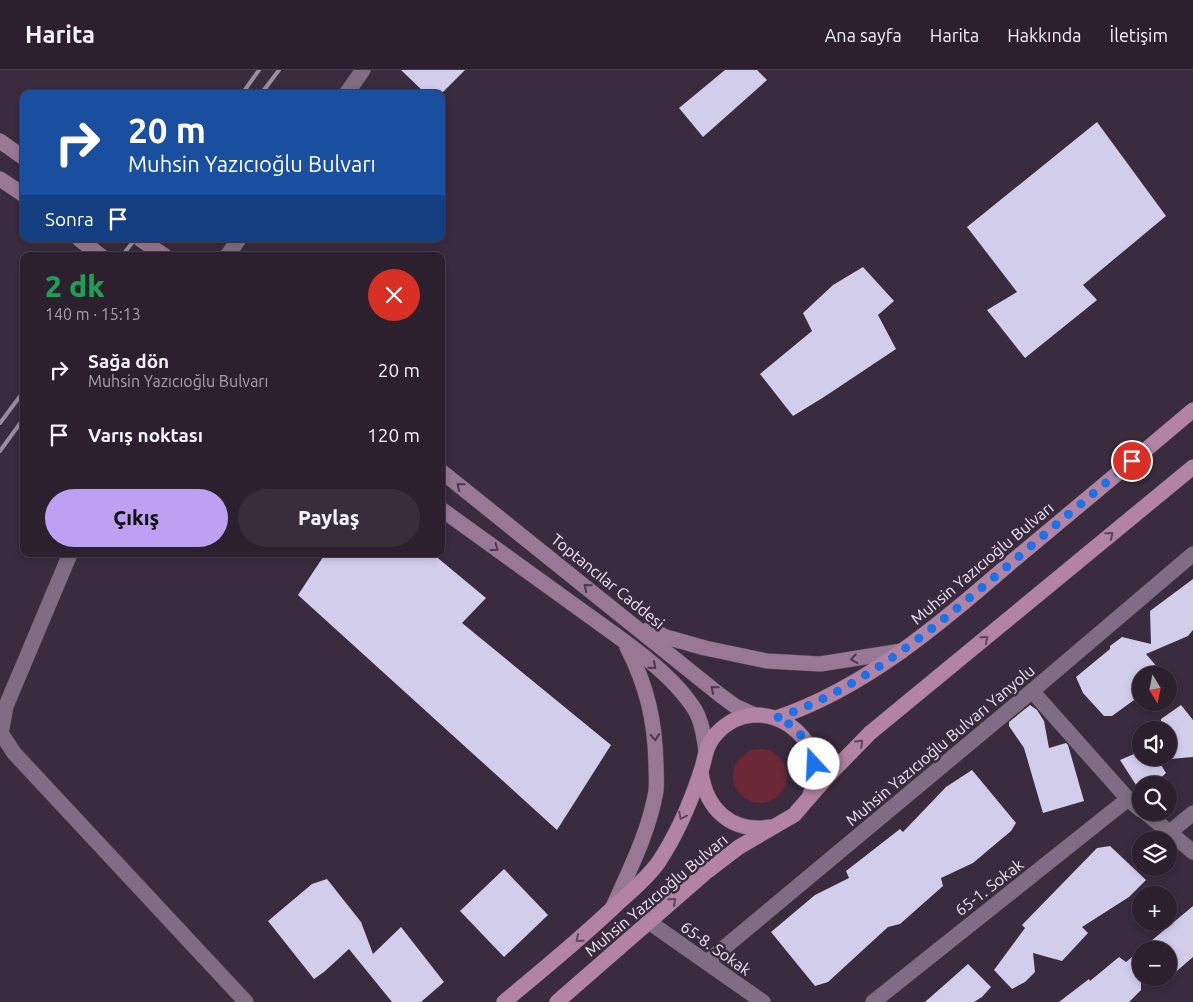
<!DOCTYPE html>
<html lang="tr">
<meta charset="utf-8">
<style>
body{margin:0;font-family:Ubuntu,sans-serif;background:#382d3b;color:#f1f3f6;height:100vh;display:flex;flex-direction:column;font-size:19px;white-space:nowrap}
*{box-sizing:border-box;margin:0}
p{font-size:16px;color:#a6a3aa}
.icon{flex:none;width:28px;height:28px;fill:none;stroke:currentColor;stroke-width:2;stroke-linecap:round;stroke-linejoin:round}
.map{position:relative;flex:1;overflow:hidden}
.drawer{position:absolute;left:20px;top:182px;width:425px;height:305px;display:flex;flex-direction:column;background:#2c202f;border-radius:10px;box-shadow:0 2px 8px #0003,0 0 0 1px #483e4b}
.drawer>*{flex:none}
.banner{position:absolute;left:20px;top:20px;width:425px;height:152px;border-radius:10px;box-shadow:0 2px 8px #0003,0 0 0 1px #483e4b;background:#1a4fa0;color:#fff;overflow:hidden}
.needle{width:32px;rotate:170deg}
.controls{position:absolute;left:1132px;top:596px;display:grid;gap:10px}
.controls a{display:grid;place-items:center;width:45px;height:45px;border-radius:50%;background:#2c202f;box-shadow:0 2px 8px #0003,0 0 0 1px #483e4b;font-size:25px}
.pin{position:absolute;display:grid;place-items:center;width:42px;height:42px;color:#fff;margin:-21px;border:2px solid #fff;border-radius:50%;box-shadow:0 1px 5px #0007}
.me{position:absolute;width:55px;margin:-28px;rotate:340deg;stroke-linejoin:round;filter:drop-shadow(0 0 4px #0008)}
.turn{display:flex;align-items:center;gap:18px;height:105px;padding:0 25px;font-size:22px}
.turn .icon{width:65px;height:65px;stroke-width:2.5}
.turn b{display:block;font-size:35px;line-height:42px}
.then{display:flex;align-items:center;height:48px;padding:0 25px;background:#0003;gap:10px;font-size:19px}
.round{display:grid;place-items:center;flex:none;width:52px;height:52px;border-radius:26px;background:#382d3b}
.headline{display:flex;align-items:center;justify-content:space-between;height:85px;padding:0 25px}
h1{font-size:30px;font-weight:800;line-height:38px;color:#1e9e55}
.action{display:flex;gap:10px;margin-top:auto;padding:10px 25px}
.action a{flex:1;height:58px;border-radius:30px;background:#bca0f2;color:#111;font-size:20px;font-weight:800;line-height:58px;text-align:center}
.action a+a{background:#382d3b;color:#f1f3f6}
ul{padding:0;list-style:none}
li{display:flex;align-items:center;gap:15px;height:65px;padding:0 25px}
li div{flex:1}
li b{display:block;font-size:19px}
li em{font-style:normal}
header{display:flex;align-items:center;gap:30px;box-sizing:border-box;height:70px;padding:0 25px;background:#2c202f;border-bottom:1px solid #483e4b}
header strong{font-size:24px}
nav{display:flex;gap:28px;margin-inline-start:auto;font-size:18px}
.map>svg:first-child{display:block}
.green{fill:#6b2836}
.building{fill:#d1cdeb}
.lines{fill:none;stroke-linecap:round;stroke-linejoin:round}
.street-casing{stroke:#574a5b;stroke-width:16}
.secondary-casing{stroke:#574a5b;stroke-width:16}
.primary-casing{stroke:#574a5b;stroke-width:16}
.street{stroke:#7e6d84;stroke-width:15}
.secondary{stroke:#987894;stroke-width:15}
.primary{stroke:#b283a3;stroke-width:15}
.rail{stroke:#998d9d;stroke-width:4}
.secondary-bridge-casing{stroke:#574a5b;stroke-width:16;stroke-linecap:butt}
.secondary-bridge{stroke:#987894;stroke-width:15}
.oneway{stroke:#4d3a50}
.oneway2{stroke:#5e455d}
.route{stroke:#1a73e8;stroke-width:9;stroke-dasharray:0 16.2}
.labels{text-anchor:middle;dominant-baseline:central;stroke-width:5;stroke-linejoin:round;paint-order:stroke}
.street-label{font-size:16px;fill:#efe5f2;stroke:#3a2b3f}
</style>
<header>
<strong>Harita</strong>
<nav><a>Ana sayfa</a><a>Harita</a><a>Hakkında</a><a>İletişim</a></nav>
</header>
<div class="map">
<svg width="1193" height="932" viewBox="0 0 1193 932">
<rect width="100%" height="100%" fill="#3a2b3f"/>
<circle class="green" cx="760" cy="706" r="27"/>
<g class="building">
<path d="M401 0H465L441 24H426Z"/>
<path d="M725 0H757L767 10 703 67 679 38Z"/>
<path d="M1097 52 1166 146 1083 215 1097 230 1025 288 987 240 1017 222 967 157Z"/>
<path d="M863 197 894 231 878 245 896 279 824 327 793 346 760 304 812 261 803 243 833 215Z"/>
<path d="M325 484H433L486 528 462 553 611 675 557 760 298 525Z"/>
<path d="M1193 509V560L1188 566 1146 584 1164 605H1141V625L1112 646H1104L1083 623 1076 607 1110 579V576L1122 567 1151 574 1150 541Z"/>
<path d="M1030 635 1037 640 1044 651 1049 678 1066 673 1068 675 1084 731 1043 743 1024 678 1009 656V652Z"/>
<path d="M1181 635 1193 650V687L1158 690 1166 703 1153 715H1136L1120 690 1141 681V688H1169V660H1161V649Z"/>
<path d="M972 700 1016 753 1011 761 973 793 941 808 943 816 900 854 888 857 828 912 815 916 771 862 815 825 849 808 846 801 900 759 903 762 946 717Z"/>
<path d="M1110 776 1146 810 1129 827 1082 857 1088 863 1062 891 1033 883 1035 902 1025 912 1012 919 994 900 1025 858 1022 855 1097 778Z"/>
<path d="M504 799 548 845 504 887 460 841Z"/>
<path d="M327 809 361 852 373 884 401 857 444 912 421 932H392L349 879 324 902 314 909 268 851 312 814Z"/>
<path d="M1193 836V887L1164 912 1155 908H1169V880H1141V920L1129 932H1059L1089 909 1090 911 1119 887 1126 892Z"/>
<path d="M968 894 991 917 982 927 974 932H925Z"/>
</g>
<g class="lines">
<defs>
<g id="street">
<path d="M346 24 363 0"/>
<path d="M227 186 239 169"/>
<path d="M70 484 6 636 1 663 14 683 246 932"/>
<path d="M1032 621 1128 729 1141 740"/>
<path d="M1145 742 1193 782"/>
<path d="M1170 762 1193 743"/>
<path d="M649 852 763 932"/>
<path d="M707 892 1032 621 1193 484"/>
<path d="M873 932 1128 729"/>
</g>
<g id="secondary">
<path d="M0 71 24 88"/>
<path d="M0 109 24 125"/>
<path d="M79 169 101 186"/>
<path d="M441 401 720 625 735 636 755 645"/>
<path d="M441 439C488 473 534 506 581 540 618 567 671 601 695 640 702 652 704 667 706 681"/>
<path d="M649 559 666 567 705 578 767 591 820 594 902 581"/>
<path d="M612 839C629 801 649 762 656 721 657 712 656 703 656 694 655 651 647 616 627 577"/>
</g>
<g id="primary">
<path d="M776 648C867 618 944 550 1015 489 1075 439 1134 390 1193 340"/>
<path d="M701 702C706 739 731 763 770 757"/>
<path d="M504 932C542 900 582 868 618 833 632 821 647 808 658 793 676 766 690 734 700 704 706 688 704 677 717 663 760 617 835 667 810 725"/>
<path d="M557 932 705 803 739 777 794 745 827 707 870 663 1193 397"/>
</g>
</defs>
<use href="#street" class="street-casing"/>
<use href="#secondary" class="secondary-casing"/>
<use href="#primary" class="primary-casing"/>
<use href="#street" class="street"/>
<use href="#secondary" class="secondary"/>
<use href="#primary" class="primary"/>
<g class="rail">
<path d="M242 24 259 0"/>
<path d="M261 24 279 0"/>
<path d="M122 186 135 169"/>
<path d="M142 186 155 169"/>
<path d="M0 353 24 321"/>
<path d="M0 381 24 348"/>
</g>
<defs>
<path id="secondary-bridge" d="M140 169 165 186"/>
</defs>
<use href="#secondary-bridge" class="secondary-bridge-casing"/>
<use href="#secondary-bridge" class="secondary-bridge"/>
</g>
<defs><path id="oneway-chevron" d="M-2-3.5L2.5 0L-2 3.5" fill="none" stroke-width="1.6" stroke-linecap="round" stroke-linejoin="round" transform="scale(1.25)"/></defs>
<g class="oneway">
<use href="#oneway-chevron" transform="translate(460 416) rotate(-141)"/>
<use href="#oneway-chevron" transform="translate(495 478) rotate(36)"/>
<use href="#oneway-chevron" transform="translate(587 517) rotate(-141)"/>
<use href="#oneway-chevron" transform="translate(854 589) rotate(171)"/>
<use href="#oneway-chevron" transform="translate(653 596) rotate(40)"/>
<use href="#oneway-chevron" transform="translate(714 619) rotate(-140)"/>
<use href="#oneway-chevron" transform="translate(655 667) rotate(85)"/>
</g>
<g class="oneway2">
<use href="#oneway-chevron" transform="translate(1110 465) rotate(-40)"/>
<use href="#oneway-chevron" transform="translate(985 569) rotate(-39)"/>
<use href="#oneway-chevron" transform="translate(860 673) rotate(-44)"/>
<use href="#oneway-chevron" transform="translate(682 746) rotate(116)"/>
<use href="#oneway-chevron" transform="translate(673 831) rotate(-41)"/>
<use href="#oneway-chevron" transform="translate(579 869) rotate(140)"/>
</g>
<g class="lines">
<path class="route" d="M814 694C809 673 798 655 776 648 863 619 935 557 1004 499 1046 463 1089 427 1132 391"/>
</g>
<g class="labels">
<g class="street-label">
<text transform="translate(982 493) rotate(-40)">Muhsin Yazıcıoğlu Bulvarı</text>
<text transform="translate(608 511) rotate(39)">Toptancılar Caddesi</text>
<text transform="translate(940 675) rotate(-40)">Muhsin Yazıcıoğlu Bulvarı Yanyolu</text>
<text transform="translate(989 817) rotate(-38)">65-1. Sokak</text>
<text transform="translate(656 825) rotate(-40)">Muhsin Yazıcıoğlu Bulvarı</text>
<text transform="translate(716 878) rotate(35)">65-8. Sokak</text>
</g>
</g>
</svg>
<div class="controls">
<a><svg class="needle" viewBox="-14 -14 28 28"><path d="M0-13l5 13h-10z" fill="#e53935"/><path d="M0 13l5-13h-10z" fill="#a6a3aa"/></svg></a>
<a><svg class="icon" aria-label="sound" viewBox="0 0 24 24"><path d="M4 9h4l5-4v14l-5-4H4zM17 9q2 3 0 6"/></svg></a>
<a><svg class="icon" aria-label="search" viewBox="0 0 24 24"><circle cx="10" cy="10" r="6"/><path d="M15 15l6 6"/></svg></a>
<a><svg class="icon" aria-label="layers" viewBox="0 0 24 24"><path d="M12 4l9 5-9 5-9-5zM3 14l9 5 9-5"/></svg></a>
<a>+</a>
<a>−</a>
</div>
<div class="pin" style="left:1132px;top:391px;background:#d93025"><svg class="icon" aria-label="arrive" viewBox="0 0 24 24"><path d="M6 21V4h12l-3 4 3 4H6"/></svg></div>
<svg class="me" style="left:814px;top:694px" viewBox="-20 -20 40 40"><circle r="19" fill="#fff"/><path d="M0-13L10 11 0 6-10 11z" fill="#1a73e8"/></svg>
<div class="banner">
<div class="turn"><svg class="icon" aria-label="right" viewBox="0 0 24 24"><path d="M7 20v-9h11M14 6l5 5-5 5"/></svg><div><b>20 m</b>Muhsin Yazıcıoğlu Bulvarı</div></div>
<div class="then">Sonra<svg class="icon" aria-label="arrive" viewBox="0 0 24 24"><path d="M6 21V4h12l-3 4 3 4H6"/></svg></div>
</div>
<section class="drawer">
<div class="headline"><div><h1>2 dk</h1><p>140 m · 15:13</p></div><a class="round" style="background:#d93025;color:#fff"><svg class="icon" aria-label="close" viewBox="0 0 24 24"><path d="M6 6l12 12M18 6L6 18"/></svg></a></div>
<ul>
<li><svg class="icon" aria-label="right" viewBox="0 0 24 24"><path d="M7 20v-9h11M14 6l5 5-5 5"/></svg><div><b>Sağa dön</b><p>Muhsin Yazıcıoğlu Bulvarı</p></div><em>20 m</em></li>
<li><svg class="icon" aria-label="arrive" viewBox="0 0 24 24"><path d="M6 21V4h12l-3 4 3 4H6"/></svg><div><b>Varış noktası</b></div><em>120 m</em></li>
</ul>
<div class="action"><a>Çıkış</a><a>Paylaş</a></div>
</section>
</div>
